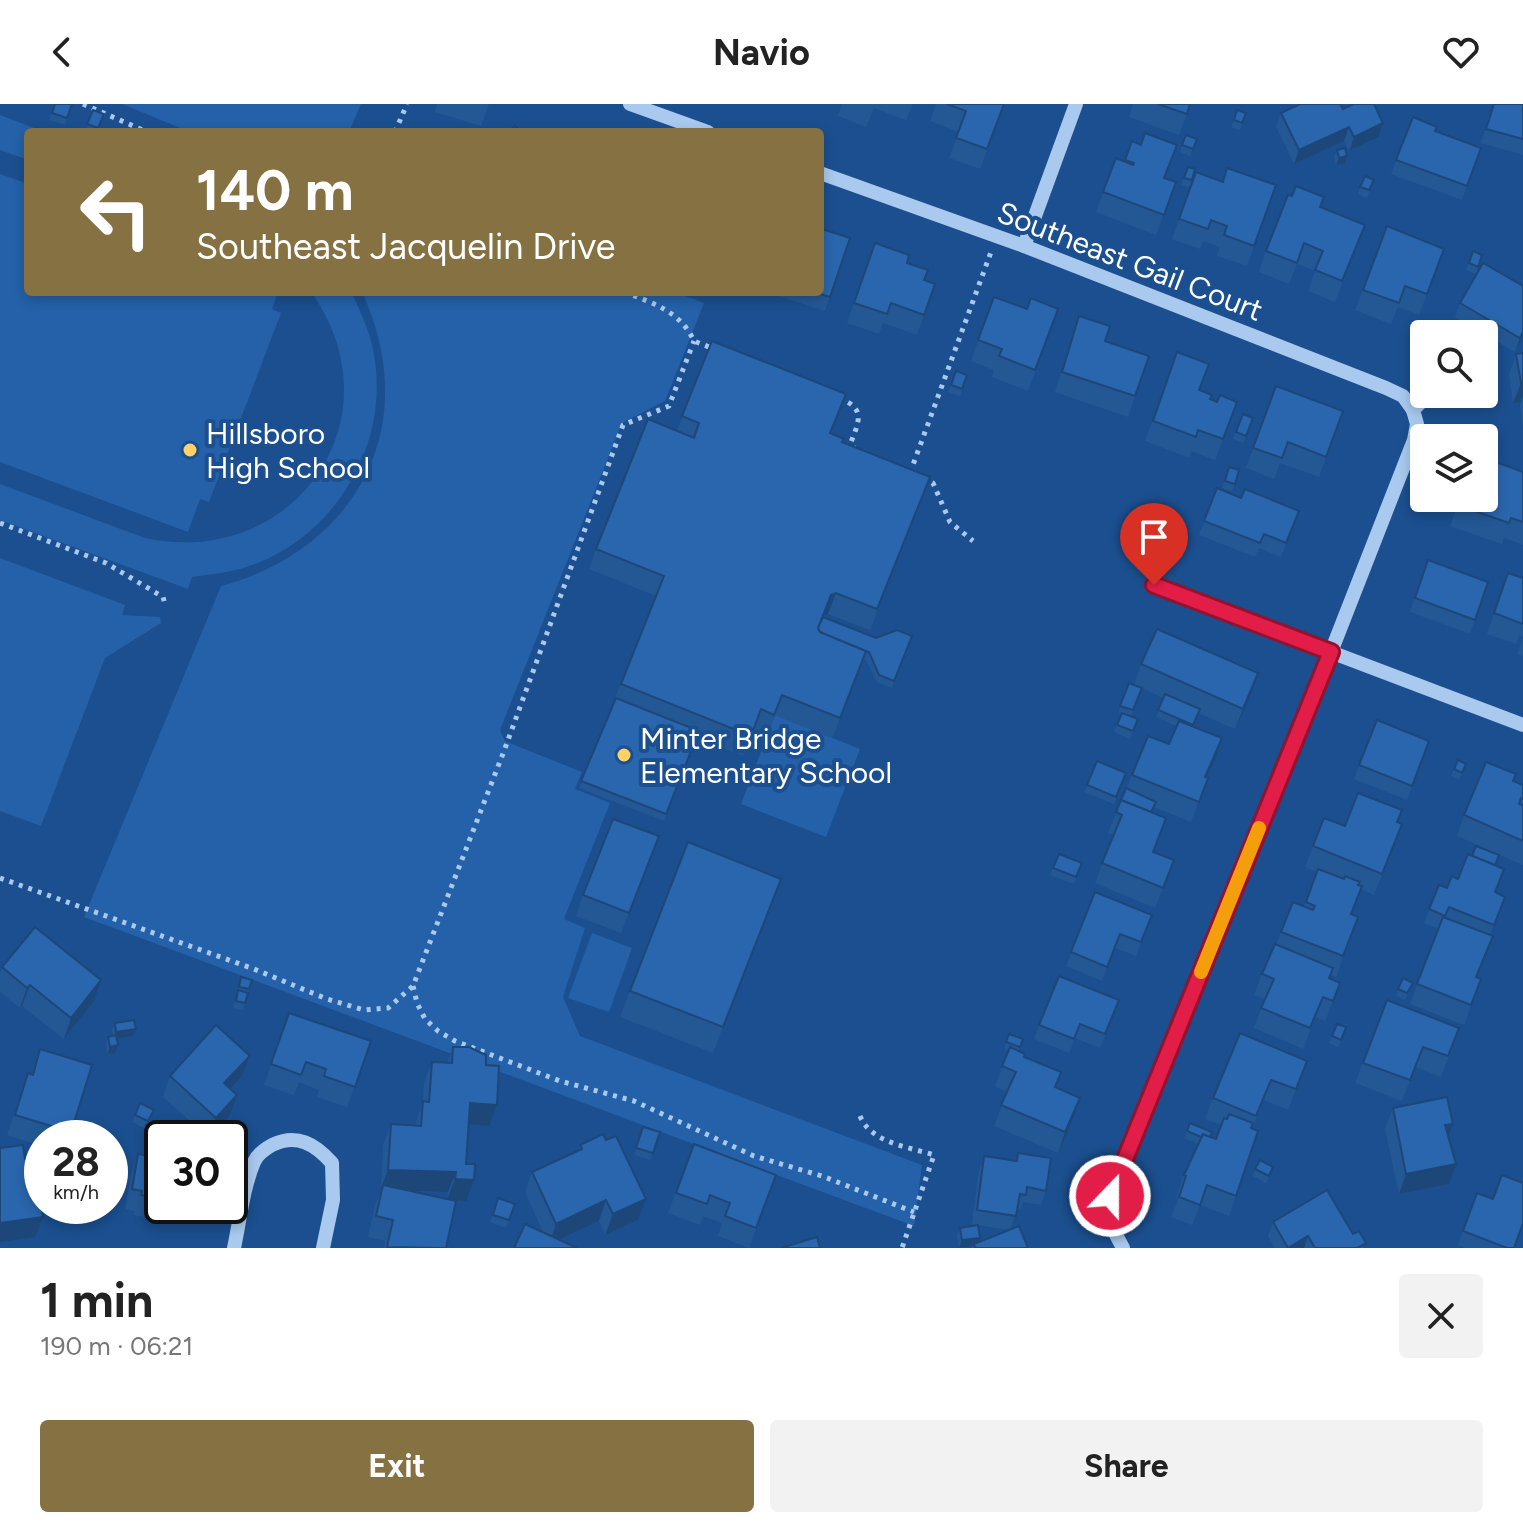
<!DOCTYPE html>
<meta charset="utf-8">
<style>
body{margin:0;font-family:Figtree,sans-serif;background:#f2f2f2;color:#222;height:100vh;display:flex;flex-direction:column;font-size:30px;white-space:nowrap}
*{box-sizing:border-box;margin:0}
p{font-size:26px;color:#767676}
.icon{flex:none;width:44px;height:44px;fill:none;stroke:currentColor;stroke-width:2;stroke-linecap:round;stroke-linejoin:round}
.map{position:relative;height:1144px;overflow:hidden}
.panel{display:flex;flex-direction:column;background:#fff;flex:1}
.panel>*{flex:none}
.hud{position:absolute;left:24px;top:24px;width:800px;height:168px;border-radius:8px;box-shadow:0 4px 12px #0003;background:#857141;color:#fff;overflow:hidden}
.buttons{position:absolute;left:1410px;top:216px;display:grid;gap:16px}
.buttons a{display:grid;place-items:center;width:88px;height:88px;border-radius:8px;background:#fff;box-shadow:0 4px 12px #0003;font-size:40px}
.speed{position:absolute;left:24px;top:1016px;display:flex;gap:16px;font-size:40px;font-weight:700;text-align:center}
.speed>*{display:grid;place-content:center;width:104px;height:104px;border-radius:50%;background:#fff;box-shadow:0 4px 12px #0003;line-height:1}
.speed small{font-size:20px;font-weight:400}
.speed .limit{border:4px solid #111;border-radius:12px;background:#fff;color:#111}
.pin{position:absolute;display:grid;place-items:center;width:68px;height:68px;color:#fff;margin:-82px -34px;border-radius:50% 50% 50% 0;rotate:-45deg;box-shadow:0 0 8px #0007}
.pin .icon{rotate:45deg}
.me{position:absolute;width:88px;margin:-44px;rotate:22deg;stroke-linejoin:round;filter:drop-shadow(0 0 6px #0008)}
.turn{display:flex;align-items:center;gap:28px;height:168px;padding:0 40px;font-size:36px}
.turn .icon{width:104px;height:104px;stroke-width:2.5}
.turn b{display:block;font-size:56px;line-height:68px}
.round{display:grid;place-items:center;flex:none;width:84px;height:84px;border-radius:8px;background:#f2f2f2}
.summary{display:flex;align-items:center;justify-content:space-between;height:136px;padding:0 40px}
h1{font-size:48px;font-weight:700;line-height:60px}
.cta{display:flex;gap:16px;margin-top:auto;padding:16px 40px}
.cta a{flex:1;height:92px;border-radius:8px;background:#857141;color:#fff;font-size:32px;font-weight:700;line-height:92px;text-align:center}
.cta a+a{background:#f2f2f2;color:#222}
header{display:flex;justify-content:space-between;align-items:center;height:104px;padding:0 40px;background:#fff;font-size:36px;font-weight:700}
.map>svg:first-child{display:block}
.green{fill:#2461a8}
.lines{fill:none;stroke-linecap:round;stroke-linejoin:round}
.path{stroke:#a9c9ee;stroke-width:5;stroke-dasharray:4 6;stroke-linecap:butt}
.minor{stroke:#a9c9ee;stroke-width:14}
.wall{fill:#245895;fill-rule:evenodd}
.shaded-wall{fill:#1d4779}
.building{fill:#2a66ad;stroke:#1d4779;stroke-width:2}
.route-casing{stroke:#92132f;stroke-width:20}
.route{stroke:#e11d48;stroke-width:14}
.slow{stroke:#f59e0b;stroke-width:14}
.poi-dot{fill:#ffd166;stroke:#1b4f8f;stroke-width:3}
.labels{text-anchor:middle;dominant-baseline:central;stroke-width:8;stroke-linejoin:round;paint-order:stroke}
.street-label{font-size:30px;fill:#fff;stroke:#1b4f8f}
.poi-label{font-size:30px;fill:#fff;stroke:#1b4f8f;text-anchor:start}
</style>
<header><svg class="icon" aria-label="back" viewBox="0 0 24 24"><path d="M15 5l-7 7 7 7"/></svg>Navio<svg class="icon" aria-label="heart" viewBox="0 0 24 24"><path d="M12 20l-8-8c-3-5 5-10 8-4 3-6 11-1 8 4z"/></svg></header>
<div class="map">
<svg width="1523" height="1144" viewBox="0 0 1523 1144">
<rect width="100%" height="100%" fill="#1b4f8f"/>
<g class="green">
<path d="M122 0H361L349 28H190Z"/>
<path d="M0 11 45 28H28V56L0 46Z"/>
<path d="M0 70 28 80V188H278L272 205 281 209 209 398 200 395 188 428 0 358Z"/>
<path d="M311 188H351C362 210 372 232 375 257 387 342 337 427 258 459 236 468 214 470 192 473L188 485 0 416V380L145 434C294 466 401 314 311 188Z"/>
<path d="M362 188H675L704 199 665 297 622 319 500 626 505 637 512 640 582 668 575 685 610 699 564 815 585 824 563 893 580 932 922 1061 914 1122 84 813 221 482C359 444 423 320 362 188Z"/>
<path d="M0 454 125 501 122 511 160 513 161 519 105 554 41 722 0 707Z"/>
<path d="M775 611 860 645 826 733 741 700Z"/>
<path d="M592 829 632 844 609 908 568 894Z"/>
</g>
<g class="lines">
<g class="path">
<path d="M83 0 147 28"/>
<path d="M395 28 407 0"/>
<path d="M624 188C653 199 680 207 694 237L714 245"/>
<path d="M839 294C865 304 860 316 851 338L855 346"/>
<path d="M910 369 991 148"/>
<path d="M923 375 933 379 950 418 973 437"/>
<path d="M0 419 106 459 163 493 165 500"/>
<path d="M0 774 254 865 327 895 364 906 388 904 413 882 504 647 623 321 669 302 694 237"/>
<path d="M413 882 417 899 425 915 438 927 455 937 560 977 634 997 754 1052 822 1072 914 1108"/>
<path d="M860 1012C871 1039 909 1043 934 1051L902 1144"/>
</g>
<g class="minor">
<path d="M630 0 708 28"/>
<path d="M820 69 1024 142 1386 284 1403 292 1413 306"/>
<path d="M1024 142 1076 0"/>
<path d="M1154 481 1523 621"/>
<path d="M234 1144C240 1116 243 1084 254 1058 257 1051 265 1045 272 1041 297 1029 315 1040 332 1059L333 1096 323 1144"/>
<path d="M1123 1144 1113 1125 1110 1092 1331 548 1414 336 1417 320 1413 306 1422 297"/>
</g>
</g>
<g class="wall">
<path d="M55 0H72L65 21 49 16Z"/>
<path d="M437 0H489L481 22 435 8Z"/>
<path d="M842 0H913L906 16 874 4 866 23 838 12Z"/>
<path d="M936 0H1004L980 65 949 54 959 28 930 17Z"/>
<path d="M1133 0H1191L1179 31 1129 13Z"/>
<path d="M1296 0H1340L1343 5 1378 33 1349 47 1344 37 1294 60 1276 23 1281 9 1296 2Z"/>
<path d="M1493 0H1523V51L1481 39Z"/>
<path d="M93 6 104 10 97 28H87L85 27Z"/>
<path d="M1246 9 1240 26 1231 23 1234 16Z"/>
<path d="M1413 13 1435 27 1481 44 1462 96 1391 70Z"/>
<path d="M1186 31 1197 35 1190 52 1180 48Z"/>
<path d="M1132 37 1164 74 1176 78 1156 131 1096 108 1116 54 1125 58Z"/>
<path d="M1337 46 1347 52 1345 59 1336 61 1334 53Z"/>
<path d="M1188 63 1192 76 1189 83 1181 81Z"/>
<path d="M1196 68 1222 78 1276 81 1247 162 1217 152 1220 143 1203 137 1200 145 1172 135Z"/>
<path d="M1374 76 1367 94 1358 90 1360 83Z"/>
<path d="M1320 103 1357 142 1335 198 1308 187 1315 167 1297 160 1289 180 1259 168 1266 147Z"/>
<path d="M1387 122 1444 145 1419 211 1398 203 1391 220 1355 206Z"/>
<path d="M850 134 825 207 766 188H820Z"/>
<path d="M875 139 907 159 924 176 935 180 917 231 883 219 879 230 847 219Z"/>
<path d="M1473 147 1482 151 1476 170 1466 166Z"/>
<path d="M994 193 1027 205H1058L1028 287 992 273 994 266 971 257Z"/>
<path d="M1460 199 1523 233 1515 248 1455 213Z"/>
<path d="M1079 212 1105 237 1149 252 1128 313 1055 288Z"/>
<path d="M712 237 842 338 930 373 870 526 828 510 823 512V513L876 534 912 532 892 584 877 578 866 556 864 555 832 634 775 611 767 631 754 626 743 652 697 634 664 717 579 684 656 492 589 465 596 445 677 327Z"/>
<path d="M1177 248 1199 286 1210 295 1217 298H1237L1215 356 1191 347 1189 354 1145 337Z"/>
<path d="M1523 249V325L1520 301 1521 298 1513 299 1509 270 1516 250Z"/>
<path d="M956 267 967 271 960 292 948 288Z"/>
<path d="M1276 282 1343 307 1319 373 1280 359 1274 375 1246 364Z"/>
<path d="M1243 310 1253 314 1243 339 1233 335Z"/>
<path d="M1229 363 1235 380 1232 387 1222 384Z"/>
<path d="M1523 368V441L1504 434 1502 440 1450 422 1460 394 1490 373Z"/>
<path d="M1217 384 1241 394 1299 407 1281 453 1259 444 1255 453 1199 431Z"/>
<path d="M1428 456 1488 478 1470 530 1410 508Z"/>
<path d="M1508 469 1523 474V552L1517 550 1523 533 1519 531 1516 540 1487 530Z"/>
<path d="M1141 560 1258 569 1235 625 1198 609 1193 622 1222 634 1207 674H1208L1191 718 1154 703 1152 708 1153 748 1166 777 1155 804 1095 779 1114 731 1108 729 1148 632 1169 640 1176 622 1156 613 1163 594 1142 584 1131 612 1138 615 1130 635 1114 628 1121 610 1118 609 1129 579 1134 581Z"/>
<path d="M1377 616 1429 637 1407 696 1354 675Z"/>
<path d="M1458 656 1466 660 1459 676 1451 672Z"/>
<path d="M1097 657 1126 669 1114 700 1084 688Z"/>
<path d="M1513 677 1523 681V761L1457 732 1464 711Z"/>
<path d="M1397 718 1402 720 1374 791 1361 785 1351 810 1358 813 1336 873 1331 871 1329 874 1340 879 1325 917 1316 913 1303 945 1254 924 1265 895 1254 891 1262 870 1276 841 1293 798 1304 802 1317 768 1305 763 1313 742 1345 722Z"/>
<path d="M1059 750 1082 759 1074 780 1050 771Z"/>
<path d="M651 753 621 829 576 812 583 791Z"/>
<path d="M1496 762 1495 788 1505 793 1490 831 1477 874 1481 875 1464 921 1410 900 1438 825 1424 819 1439 781 1447 784 1458 775Z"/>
<path d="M781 775 713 949 620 913 630 887Z"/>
<path d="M1095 788 1152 811 1136 852 1115 844 1102 877 1066 862Z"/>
<path d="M2 863 94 897 64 935 22 902 20 904 0 888V870Z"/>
<path d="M241 873 252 876 243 906 233 904Z"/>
<path d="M1398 885 1410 886 1405 896 1396 892Z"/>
<path d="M1387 896 1459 924 1441 973 1415 963 1402 997 1355 979Z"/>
<path d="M289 909 371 937 347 1003 317 993 319 986 299 978 294 991 264 981Z"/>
<path d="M1114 910 1100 944 1075 934 1069 949 1034 935 1039 921Z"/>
<path d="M115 919 136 925 133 932 116 934 115 949 107 950 106 940 108 933 113 932 112 926Z"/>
<path d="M1337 920 1346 923 1338 943 1329 939Z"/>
<path d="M1009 930 1023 935 1018 947 1055 984 1080 994 1058 1049 994 1022 1007 988 995 982 1008 947 1004 945Z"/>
<path d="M453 943 486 961 489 1022 469 1020 466 1060V1097L448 1096 446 1144H384L385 1137 368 1133 375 1102 381 1086 383 1041 391 1020 415 1022 423 997 424 979 432 958 447 959ZM410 1087 448 1088 447 1095Z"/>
<path d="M40 945 92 961 69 1034H42V1042L7 1031 28 969 32 970Z"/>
<path d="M250 952 242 972 231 985 237 991 230 1011 209 1034 163 993 170 972Z"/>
<path d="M1307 957 1288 1006 1264 996 1252 1025 1258 1027 1229 1112 1200 1101 1192 1121 1171 1113 1179 1093 1177 1092 1184 1071 1198 1040 1184 1034 1187 1027 1216 1035 1221 1021 1205 1015 1213 994Z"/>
<path d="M1393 1004 1453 1020 1448 1032 1449 1080 1399 1090 1385 1025Z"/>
<path d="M135 1011 152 1013 146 1025 132 1018Z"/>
<path d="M643 1023 660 1028 650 1056 634 1051Z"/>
<path d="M158 1032 162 1034V1102H188L181 1120 134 1111V1107L125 1105 131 1071 138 1050 147 1052 152 1038 155 1039Z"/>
<path d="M606 1036 646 1095 638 1116 605 1131 599 1117 559 1135 543 1128 525 1088 532 1068 578 1046 580 1041Z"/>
<path d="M694 1040 776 1071 749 1144 718 1132 722 1119 703 1112 700 1121 668 1109Z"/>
<path d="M1018 1049 1046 1087 1041 1101 1023 1098 1021 1105 1017 1104 1011 1125 1028 1144H972L973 1141 959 1144 957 1131 960 1124 978 1121 972 1120 979 1066 984 1052 1016 1057ZM978 1121 1009 1126 978 1138Z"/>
<path d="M1255 1065 1271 1070 1266 1079 1253 1072Z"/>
<path d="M498 1094 515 1100 506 1124 490 1118Z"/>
<path d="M81 1102H98L96 1109 80 1105Z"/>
<path d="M1273 1118 1353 1130 1364 1144H1275L1268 1132Z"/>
<path d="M1463 1127 1514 1144H1465L1458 1141Z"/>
</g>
<g class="shaded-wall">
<path d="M1383 19 1378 33 1349 47 1354 33Z"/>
<path d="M1349 23 1344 37 1294 60 1299 46Z"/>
<path d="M1347 52 1345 59 1336 61 1339 54Z"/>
<path d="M1523 228V233L1515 248 1520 234Z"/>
<path d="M1523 278V292L1521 298 1513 299 1521 279Z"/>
<path d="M836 489 828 510 823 512 831 491Z"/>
<path d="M1258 569 1251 590 1235 625 1243 605Z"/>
<path d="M1222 634 1215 655 1198 693 1205 673Z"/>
<path d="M101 876 94 897 64 935 71 914Z"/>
<path d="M30 881 22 902 20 904 27 884Z"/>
<path d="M136 925 133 932 113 935 116 928Z"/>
<path d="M118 941 115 949 107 950 110 943Z"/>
<path d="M250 952 242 972 217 1000 224 979Z"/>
<path d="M237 991 230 1011 209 1034 216 1014Z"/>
<path d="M1080 994 1073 1014 1058 1049 1065 1028Z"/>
<path d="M470 999 497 1001 489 1022 463 1020Z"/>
<path d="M1453 1020 1445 1040V1021Z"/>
<path d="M1456 1060 1449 1080 1399 1090 1406 1070Z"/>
<path d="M388 1066 456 1068 448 1088 382 1086 383 1081 380 1086Z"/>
<path d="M455 1075 474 1076 466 1097 447 1096Z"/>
<path d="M646 1095 638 1116 605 1131 613 1110Z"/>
<path d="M606 1096 599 1117 549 1140 556 1120Z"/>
<path d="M43 1113 35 1133 0 1138V1119Z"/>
<path d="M1308 1132 1304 1144H1288Z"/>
<path d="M980 1134 978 1141 959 1144 962 1136Z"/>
</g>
<g class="building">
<path d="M55 0H72L67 14 52 9Z"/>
<path d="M947 0H1004L987 45 956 34 966 7Z"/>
<path d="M1158 0H1190L1187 10Z"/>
<path d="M1300 0H1340L1343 5 1354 0H1374L1383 19 1354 33 1349 23 1299 46 1281 9Z"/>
<path d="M1494 0H1523V35L1486 25Z"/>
<path d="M93 6 104 10 98 24 87 20Z"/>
<path d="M1237 6 1246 9 1242 19 1234 16Z"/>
<path d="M1413 13 1437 23 1435 27 1481 44 1467 82 1396 56Z"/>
<path d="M515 22 521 28H508Z"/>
<path d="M1145 29 1177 41 1164 74 1176 78 1164 111 1103 88 1116 54 1133 61 1134 59 1125 56 1132 37 1141 41Z"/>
<path d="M1186 31 1197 35 1193 45 1182 41Z"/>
<path d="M1345 44 1347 52 1339 54 1337 46Z"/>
<path d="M1188 63 1195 65 1192 76 1184 74Z"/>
<path d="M1227 64 1276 81 1254 142 1224 131 1227 122 1211 116 1208 125 1179 115 1196 68 1223 78Z"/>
<path d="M1365 72 1374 76 1369 86 1360 83Z"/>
<path d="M1296 82 1324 93 1320 103 1365 121 1342 177 1315 166 1323 147 1304 139 1297 159 1266 147 1288 91 1292 92Z"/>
<path d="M1387 122 1444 145 1427 190 1405 182 1399 199 1363 186Z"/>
<path d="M822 125 850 134 830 193 814 188H820V132Z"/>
<path d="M875 139 909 151 907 159 928 166 924 176 935 180 924 211 891 199 887 210 854 199Z"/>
<path d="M1473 147 1482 151 1478 163 1469 159Z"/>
<path d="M1483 159 1523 182V228L1520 234 1460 199Z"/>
<path d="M994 193 1027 205 1031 194 1058 205 1035 266 999 252 1002 245 978 236Z"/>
<path d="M1079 212 1110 222 1105 237 1149 252 1135 292 1062 268Z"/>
<path d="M712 237 846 290 830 329 844 335 842 338 930 373 877 505 836 489 831 491 818 524 820 528 866 547 840 614 782 591 774 611 761 605 751 632 621 580 664 472 596 445 648 315 694 334 699 319 682 312Z"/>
<path d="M1177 248 1209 260 1199 286 1212 291 1210 295 1217 298 1220 291 1237 298 1223 335 1198 326 1196 333 1153 317Z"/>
<path d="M1523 249V278L1521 279 1516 250Z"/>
<path d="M956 267 967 271 962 285 951 281Z"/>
<path d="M1276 282 1343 307 1326 353 1288 338 1282 354 1253 344Z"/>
<path d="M1243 310 1253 314 1246 332 1236 328Z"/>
<path d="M1496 358 1523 368V418L1511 414 1509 419 1457 401 1460 394H1484V371L1490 373Z"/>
<path d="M1229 363 1239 366 1235 380 1225 377Z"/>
<path d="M1217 384 1241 394 1245 385 1299 407 1286 439 1264 430 1260 439 1204 417Z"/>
<path d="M1428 456 1488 478 1475 516 1415 494Z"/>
<path d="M1508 469 1523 474V520L1494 509Z"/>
<path d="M823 513 876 534 897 526 912 532 894 577 879 571 869 548 866 547 820 528 818 524Z"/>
<path d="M1157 525 1258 569 1243 605 1141 560Z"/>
<path d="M1129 579 1142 584 1133 606 1120 602Z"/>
<path d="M1165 590 1200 605 1193 621 1158 606Z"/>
<path d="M616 594 699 627 666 710 581 677Z"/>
<path d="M1122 609 1138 615 1133 627 1117 621Z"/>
<path d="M1377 616 1429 637 1412 682 1359 661Z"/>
<path d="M1179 617 1222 634 1205 673 1208 674 1199 698 1132 671 1148 632 1169 640Z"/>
<path d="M1458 656 1466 660 1462 669 1454 665Z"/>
<path d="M1097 657 1126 669 1116 693 1087 681Z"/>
<path d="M1486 658 1516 670 1513 677 1523 681V695L1521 694 1519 700 1523 701V737L1464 711Z"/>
<path d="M1126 684 1156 698 1151 708 1121 696Z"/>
<path d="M1358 689 1402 706 1397 718 1402 720 1382 770 1313 742 1324 714 1345 722Z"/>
<path d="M1121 696 1166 714 1153 748 1174 756 1163 784 1102 759 1122 711 1116 708Z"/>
<path d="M613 715 659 732 629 809 583 791Z"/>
<path d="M688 738 781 775 723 923 630 887Z"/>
<path d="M1476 742 1499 751 1495 761 1472 752Z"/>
<path d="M1059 750 1082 759 1076 773 1053 764Z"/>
<path d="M1468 750 1504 765 1495 788 1505 793 1494 821 1449 803 1445 812 1429 805 1439 781 1447 784 1452 772 1458 775Z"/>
<path d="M1318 765 1344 775 1345 772 1360 778 1358 781 1362 782 1351 810 1358 813 1343 852 1281 828 1293 798 1313 806 1315 802 1306 798Z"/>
<path d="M1095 788 1152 811 1141 838 1120 830 1107 863 1071 848Z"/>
<path d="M1443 813 1493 832 1476 873 1481 875 1471 901 1417 880Z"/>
<path d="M35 823 101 876 71 914 30 881 27 884 2 863Z"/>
<path d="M1275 840 1333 864 1329 874 1340 879 1333 897 1323 893 1310 924 1261 904 1274 875 1262 870Z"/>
<path d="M1059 872 1119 896 1105 930 1080 920 1074 935 1039 921Z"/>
<path d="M241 873 252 876 249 885 239 883Z"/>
<path d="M1403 874 1413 879 1407 889 1398 885Z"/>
<path d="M238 886 248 889 245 899 236 897Z"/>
<path d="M1387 896 1459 924 1448 952 1423 943 1410 976 1363 959Z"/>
<path d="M289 909 371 937 355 983 324 972 326 965 306 958 301 971 271 960Z"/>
<path d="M134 916 136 925 116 928 115 919Z"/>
<path d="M1337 920 1346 923 1341 936 1332 932Z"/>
<path d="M216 921 250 952 224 979 237 991 216 1014 170 972Z"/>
<path d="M1240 929 1307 957 1296 985 1271 976 1256 1012 1213 994Z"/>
<path d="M1009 930 1023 935 1020 943 1006 938Z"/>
<path d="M116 931 118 941 110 943 108 933Z"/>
<path d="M453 943H469L486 951V961L499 962 497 1001 470 999 466 1060H475L474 1076 455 1075 456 1068 388 1066 391 1020 421 1022 423 997 429 998 432 958 452 959Z"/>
<path d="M1010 943 1025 950 1024 953 1061 968 1055 983 1080 994 1065 1028 1001 1001 1016 968 1002 962Z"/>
<path d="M40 945 92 961 71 1028 15 1011 28 969 33 971Z"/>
<path d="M1447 993 1453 1020 1445 1021 1456 1060 1406 1070 1393 1004Z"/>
<path d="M140 999 154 1006 148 1017 135 1011Z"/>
<path d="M1229 1010 1253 1019 1251 1024 1258 1027 1236 1092 1207 1081 1200 1101 1179 1093 1186 1072 1184 1071 1203 1030 1216 1035 1224 1014 1227 1015Z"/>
<path d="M1190 1019 1212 1028 1210 1033 1203 1030 1201 1033 1187 1027Z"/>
<path d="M643 1023 660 1028 653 1049 636 1044Z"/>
<path d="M603 1030 606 1036 616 1032 646 1095 613 1110 606 1096 556 1120 532 1068 582 1045 580 1041Z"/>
<path d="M158 1032 169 1034H162V1094L141 1091 142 1087 132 1085 138 1050 150 1052 152 1038 156 1040Z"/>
<path d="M694 1040 776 1071 756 1124 725 1112 730 1099 710 1091 707 1100 676 1089Z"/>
<path d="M23 1041 25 1055 34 1054 43 1113 0 1119V1044Z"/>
<path d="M1018 1049 1051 1054 1046 1087 1027 1083 1026 1091 1020 1090 1016 1112 977 1106 984 1052 1017 1057Z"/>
<path d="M1260 1056 1273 1063 1269 1072 1255 1065Z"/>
<path d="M1502 1071 1523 1079V1119L1514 1144H1507L1463 1127 1477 1089 1493 1095Z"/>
<path d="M383 1081 456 1097 446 1144 387 1143 393 1116 376 1112Z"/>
<path d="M1327 1086 1353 1130 1359 1127 1366 1139 1357 1144H1315L1308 1132 1288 1144 1273 1118Z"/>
<path d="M498 1094 515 1100 509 1116 493 1111Z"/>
<path d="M525 1120 577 1144H514Z"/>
<path d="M978 1121 980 1134 962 1136 960 1124Z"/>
<path d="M1019 1122 1028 1144H975L974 1140Z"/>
<path d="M817 1133 820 1144H781Z"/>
</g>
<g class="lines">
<defs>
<path id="route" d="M1110 1092 1331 548 1154 481"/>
</defs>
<use href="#route" class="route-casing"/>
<use href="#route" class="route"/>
<path class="slow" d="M1201 868 1259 724"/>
</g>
<g class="poi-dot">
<circle cx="190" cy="346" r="8"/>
<circle cx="624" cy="651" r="8"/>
</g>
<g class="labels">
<g class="street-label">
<text transform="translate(1130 157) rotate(21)">Southeast Gail Court</text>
</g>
<g class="poi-label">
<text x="206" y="329">Hillsboro<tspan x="206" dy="34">High School</tspan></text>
<text x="640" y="634">Minter Bridge<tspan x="640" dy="34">Elementary School</tspan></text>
</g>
</g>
</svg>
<div class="buttons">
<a><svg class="icon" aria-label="search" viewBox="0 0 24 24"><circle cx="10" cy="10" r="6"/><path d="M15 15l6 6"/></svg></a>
<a><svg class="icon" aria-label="layers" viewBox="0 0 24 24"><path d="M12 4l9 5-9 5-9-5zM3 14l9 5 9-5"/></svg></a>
</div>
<div class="speed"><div>28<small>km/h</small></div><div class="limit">30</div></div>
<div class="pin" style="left:1154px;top:481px;background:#d93025"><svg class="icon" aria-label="arrive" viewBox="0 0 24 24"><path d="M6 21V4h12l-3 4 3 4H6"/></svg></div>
<svg class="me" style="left:1110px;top:1092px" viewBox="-20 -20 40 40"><circle r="17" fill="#e11d48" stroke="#fff" stroke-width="3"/><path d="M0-11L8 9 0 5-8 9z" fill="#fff"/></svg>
<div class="hud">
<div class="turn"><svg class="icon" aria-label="left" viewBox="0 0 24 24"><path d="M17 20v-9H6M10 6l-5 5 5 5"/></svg><div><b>140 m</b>Southeast Jacquelin Drive</div></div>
</div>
</div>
<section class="panel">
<div class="summary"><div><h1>1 min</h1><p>190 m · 06:21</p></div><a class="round"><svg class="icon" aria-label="close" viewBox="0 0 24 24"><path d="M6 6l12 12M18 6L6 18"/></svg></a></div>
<div class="cta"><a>Exit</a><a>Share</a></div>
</section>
